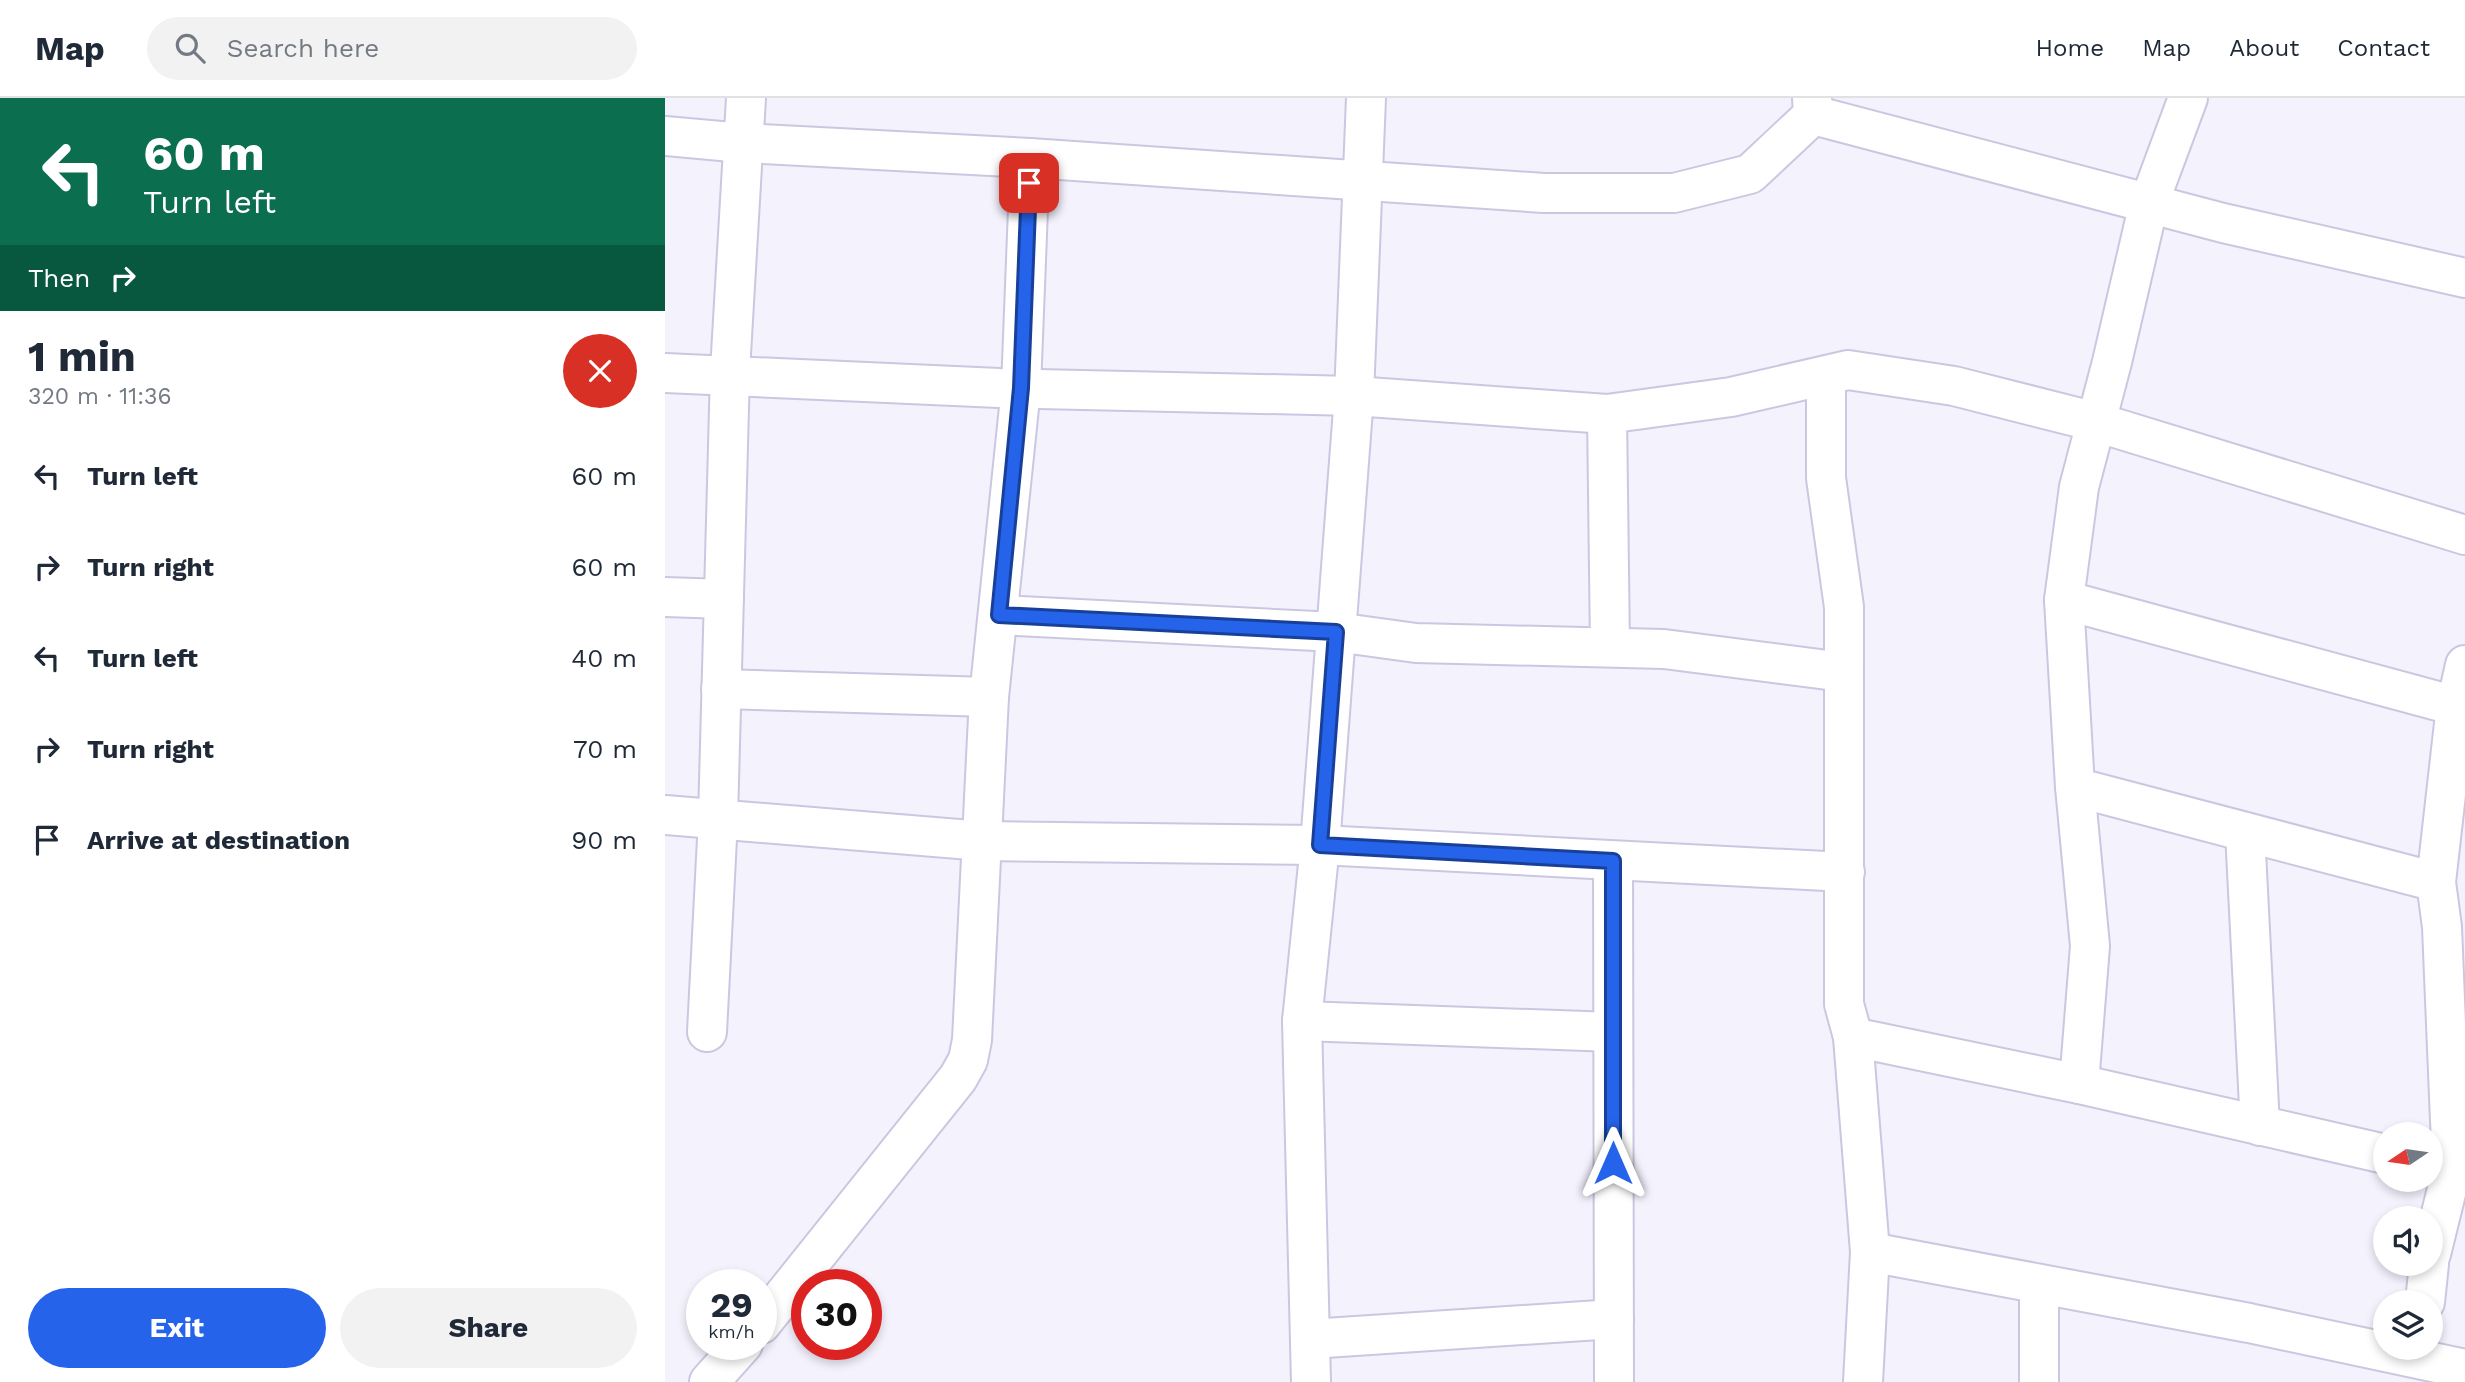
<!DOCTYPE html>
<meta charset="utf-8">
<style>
body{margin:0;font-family:"Work Sans",sans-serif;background:#f2f2f3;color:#1f2937;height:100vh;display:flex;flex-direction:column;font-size:26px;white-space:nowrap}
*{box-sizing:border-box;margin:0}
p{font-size:23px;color:#747a83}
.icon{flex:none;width:38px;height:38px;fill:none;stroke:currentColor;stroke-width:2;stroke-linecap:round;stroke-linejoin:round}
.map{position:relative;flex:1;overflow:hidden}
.drawer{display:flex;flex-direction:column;background:#fff;width:665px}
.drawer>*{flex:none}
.banner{background:#0b6e4f;color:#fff;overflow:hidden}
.needle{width:46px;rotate:257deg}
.buttons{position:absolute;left:1708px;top:1024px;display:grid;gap:14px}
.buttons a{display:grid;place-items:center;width:70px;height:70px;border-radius:50%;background:#fff;box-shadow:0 4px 10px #0003;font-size:35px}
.speed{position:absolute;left:21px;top:1171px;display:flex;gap:14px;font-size:35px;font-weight:700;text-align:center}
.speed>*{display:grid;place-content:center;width:91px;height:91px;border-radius:50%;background:#fff;box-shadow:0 4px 10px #0003;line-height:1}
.speed small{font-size:18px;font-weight:400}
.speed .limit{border:10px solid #d22;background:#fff;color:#111}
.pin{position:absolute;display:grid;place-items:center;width:60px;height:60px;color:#fff;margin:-30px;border-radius:14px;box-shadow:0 4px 10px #0006}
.me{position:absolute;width:77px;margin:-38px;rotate:0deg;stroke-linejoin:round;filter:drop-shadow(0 0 5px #0008)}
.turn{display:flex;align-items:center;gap:24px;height:147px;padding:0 28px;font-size:32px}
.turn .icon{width:91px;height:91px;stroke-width:2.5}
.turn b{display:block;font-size:49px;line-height:60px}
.then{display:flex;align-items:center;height:66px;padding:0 28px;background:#0003;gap:14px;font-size:26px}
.round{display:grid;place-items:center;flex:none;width:74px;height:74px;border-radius:37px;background:#f2f2f3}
.headline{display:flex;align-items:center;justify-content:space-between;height:119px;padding:0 28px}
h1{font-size:42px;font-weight:700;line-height:52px}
.action{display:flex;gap:14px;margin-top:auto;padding:14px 28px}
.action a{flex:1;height:80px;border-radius:42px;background:#2563eb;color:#fff;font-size:28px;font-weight:700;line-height:80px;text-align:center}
.action a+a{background:#f2f2f3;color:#1f2937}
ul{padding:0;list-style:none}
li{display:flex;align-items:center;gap:21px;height:91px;padding:0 28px}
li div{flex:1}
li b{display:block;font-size:26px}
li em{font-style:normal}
header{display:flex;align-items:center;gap:42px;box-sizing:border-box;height:98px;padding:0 35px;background:#fff;border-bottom:2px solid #e0e1e3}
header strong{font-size:33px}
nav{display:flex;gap:38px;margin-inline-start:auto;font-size:24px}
.search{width:490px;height:63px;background:#f2f2f3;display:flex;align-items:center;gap:18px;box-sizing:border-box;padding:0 24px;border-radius:38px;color:#747a83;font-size:26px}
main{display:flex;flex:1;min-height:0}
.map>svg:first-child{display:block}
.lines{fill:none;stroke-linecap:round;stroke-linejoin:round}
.minor-casing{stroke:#cbc7e0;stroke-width:42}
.minor{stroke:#fff;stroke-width:38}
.route-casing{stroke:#184099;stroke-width:18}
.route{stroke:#2563eb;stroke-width:12}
</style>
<header>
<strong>Map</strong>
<div class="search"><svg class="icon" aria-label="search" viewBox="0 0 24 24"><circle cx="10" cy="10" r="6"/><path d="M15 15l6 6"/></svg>Search here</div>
<nav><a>Home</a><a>Map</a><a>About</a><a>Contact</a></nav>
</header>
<main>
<section class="drawer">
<div class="banner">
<div class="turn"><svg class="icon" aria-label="left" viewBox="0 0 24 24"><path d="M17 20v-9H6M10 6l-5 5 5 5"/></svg><div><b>60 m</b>Turn left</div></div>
<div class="then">Then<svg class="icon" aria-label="right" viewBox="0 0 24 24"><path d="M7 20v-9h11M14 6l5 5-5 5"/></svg></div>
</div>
<div class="headline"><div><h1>1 min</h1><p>320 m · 11:36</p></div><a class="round" style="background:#d93025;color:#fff"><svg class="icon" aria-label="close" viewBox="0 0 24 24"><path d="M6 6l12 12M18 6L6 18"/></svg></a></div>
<ul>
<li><svg class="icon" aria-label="left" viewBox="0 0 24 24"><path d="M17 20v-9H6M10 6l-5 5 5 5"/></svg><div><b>Turn left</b></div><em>60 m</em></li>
<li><svg class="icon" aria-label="right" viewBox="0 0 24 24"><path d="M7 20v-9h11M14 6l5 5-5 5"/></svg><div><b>Turn right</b></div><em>60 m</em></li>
<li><svg class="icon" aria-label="left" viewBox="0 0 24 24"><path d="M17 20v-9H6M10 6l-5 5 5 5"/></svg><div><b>Turn left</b></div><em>40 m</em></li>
<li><svg class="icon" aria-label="right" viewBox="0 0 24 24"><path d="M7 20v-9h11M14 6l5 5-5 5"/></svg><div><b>Turn right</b></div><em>70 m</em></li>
<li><svg class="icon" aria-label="arrive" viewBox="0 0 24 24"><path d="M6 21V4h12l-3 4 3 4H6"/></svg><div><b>Arrive at destination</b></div><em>90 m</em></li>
</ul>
<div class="action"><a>Exit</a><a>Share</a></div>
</section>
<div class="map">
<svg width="1800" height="1284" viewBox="0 0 1800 1284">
<rect width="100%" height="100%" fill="#f4f2fd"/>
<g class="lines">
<defs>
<g id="minor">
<path d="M1148 17 1558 125 1800 180"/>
<path d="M0 38 78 45 365 60 879 95H1009L1085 76 1148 17 1147 0"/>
<path d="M0 275 334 290 689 298 942 316 1066 299 1183 272 1289 288 1431 324 1800 437"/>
<path d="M1161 278V380L1179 509V906L1188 939 1205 1154 1198 1284"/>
<path d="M942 316 945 549"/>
<path d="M0 499 59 501"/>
<path d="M1399 502 1791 608"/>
<path d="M334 517 671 534 751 545 999 551 1178 574"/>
<path d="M56 591 324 599"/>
<path d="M1410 689 1771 784"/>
<path d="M0 717 318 743 655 747 1180 774"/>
<path d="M1580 734 1595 1028"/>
<path d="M948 763 949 1284"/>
<path d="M637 923 948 934"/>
<path d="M42 934 53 721 65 273 81 0"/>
<path d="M1188 939 1414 986 1720 1056"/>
<path d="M1414 986 1425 848 1410 689 1399 502 1414 389 1447 264 1484 105 1523 0"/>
<path d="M1205 1154 1584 1225 1800 1271"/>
<path d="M1766 1156 1787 1071 1777 829 1771 784 1791 608 1800 567"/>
<path d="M1760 1204 1764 1166"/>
<path d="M96 1226 293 980 303 962 307 942 324 599 356 290 365 60"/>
<path d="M645 1241 949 1221"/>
<path d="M44 1284 78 1246"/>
<path d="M646 1284 637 923 655 747 689 298 701 0"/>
<path d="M1374 1284V1186"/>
</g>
</defs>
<use href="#minor" class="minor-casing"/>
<use href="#minor" class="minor"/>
</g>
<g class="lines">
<defs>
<path id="route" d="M364 85 356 290 334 517 671 534 655 747 948 763V1065"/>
</defs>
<use href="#route" class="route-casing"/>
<use href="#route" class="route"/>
</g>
</svg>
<div class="buttons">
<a><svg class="needle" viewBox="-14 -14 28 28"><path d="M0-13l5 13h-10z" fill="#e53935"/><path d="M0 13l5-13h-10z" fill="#747a83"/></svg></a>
<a><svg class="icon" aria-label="sound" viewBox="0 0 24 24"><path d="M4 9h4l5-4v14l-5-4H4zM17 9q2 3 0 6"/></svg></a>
<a><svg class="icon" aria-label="layers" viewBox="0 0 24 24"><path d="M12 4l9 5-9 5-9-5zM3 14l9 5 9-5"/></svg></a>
</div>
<div class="speed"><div>29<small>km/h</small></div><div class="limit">30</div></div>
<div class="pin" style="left:364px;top:85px;background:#d93025"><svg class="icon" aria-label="arrive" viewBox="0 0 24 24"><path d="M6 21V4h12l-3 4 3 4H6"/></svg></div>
<svg class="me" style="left:948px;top:1065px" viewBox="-20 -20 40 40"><path d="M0-17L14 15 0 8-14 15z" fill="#2563eb" stroke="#fff" stroke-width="4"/></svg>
</div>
</main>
